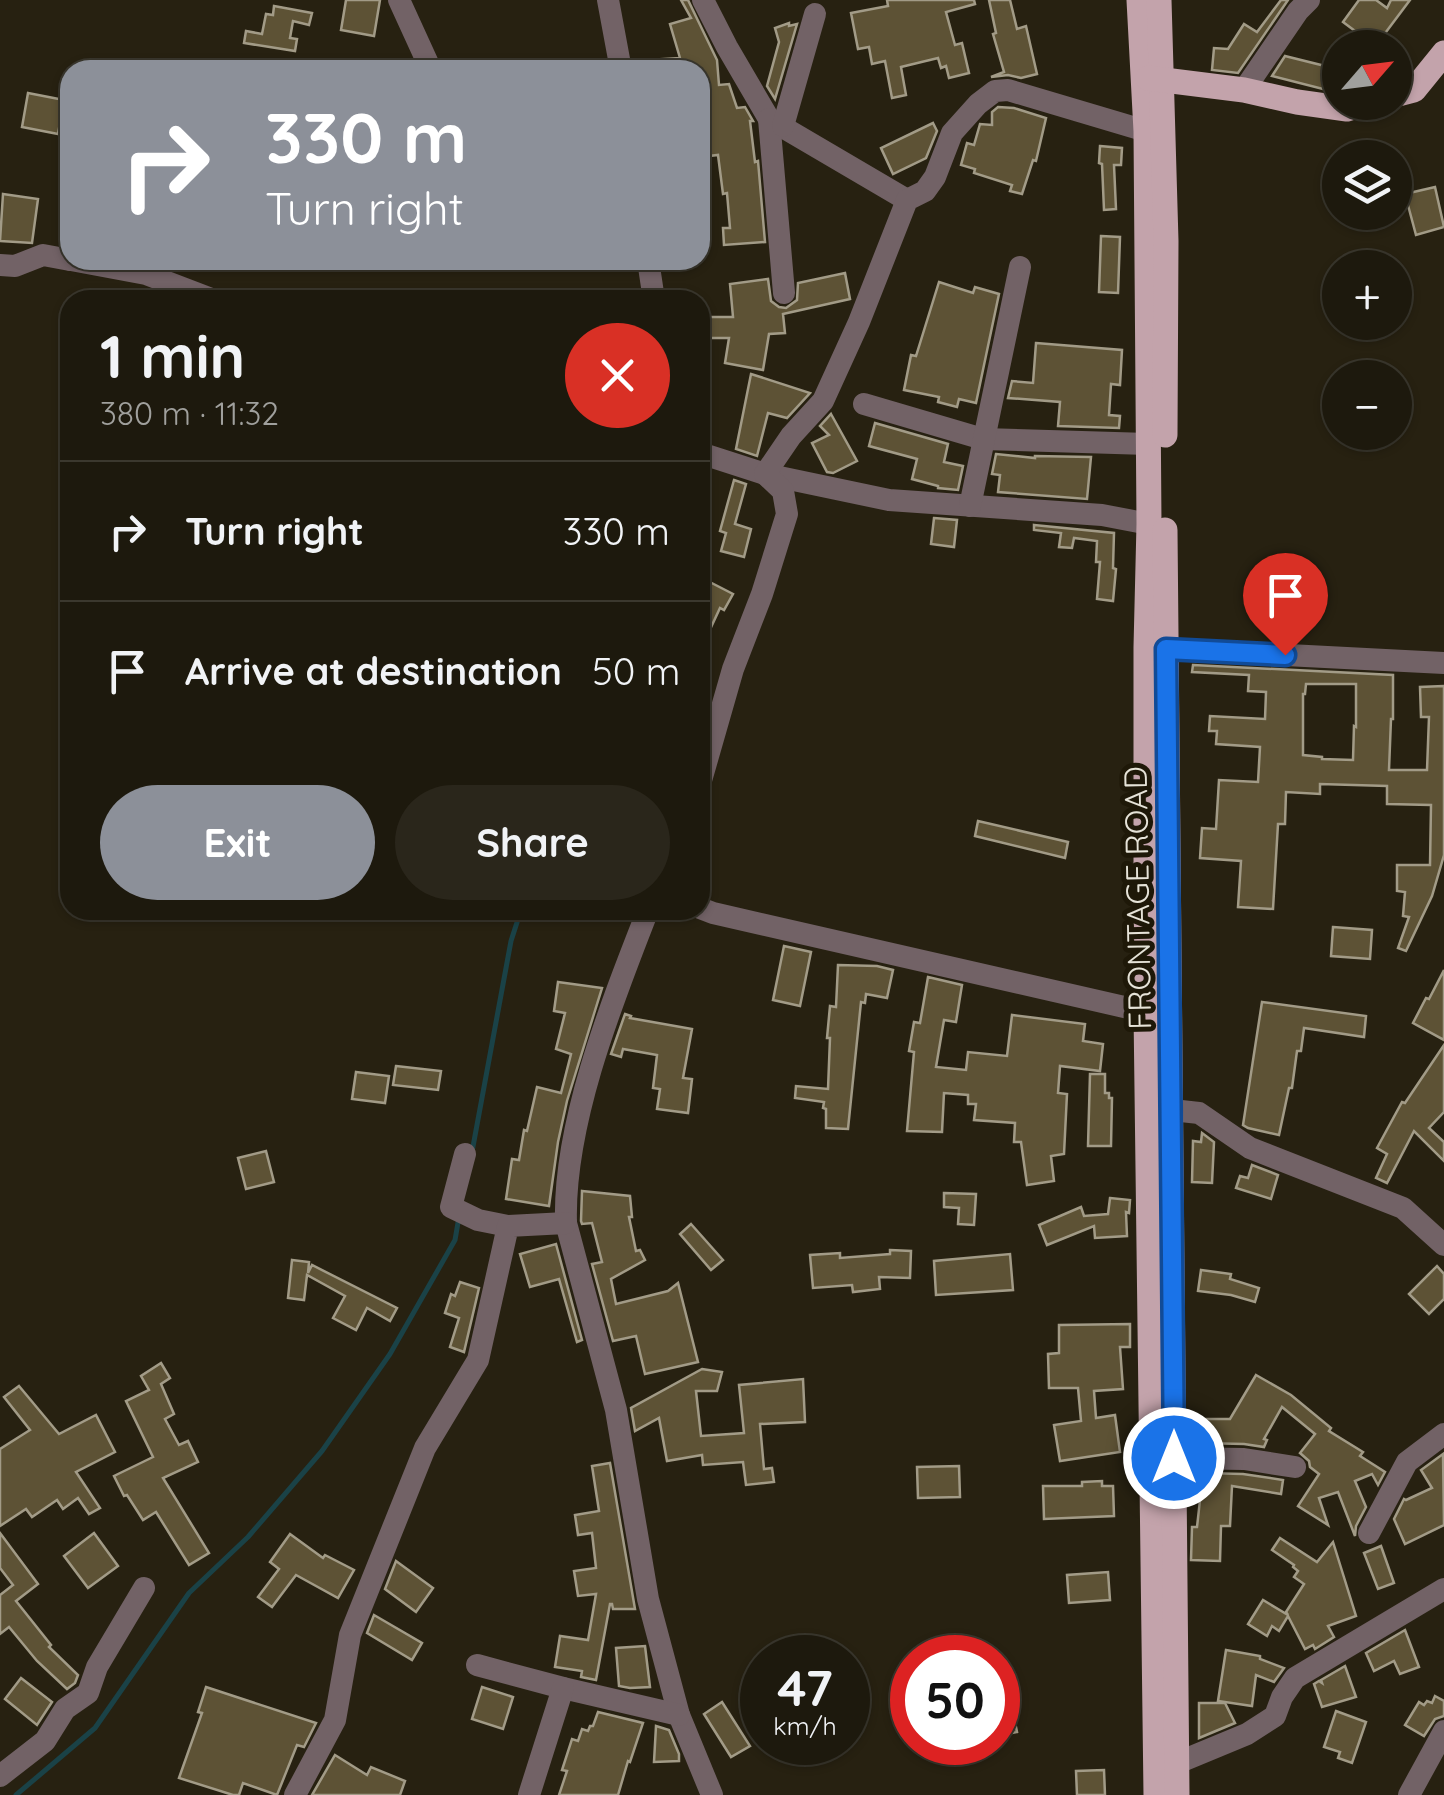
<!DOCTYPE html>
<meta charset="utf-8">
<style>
body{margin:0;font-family:Quicksand,sans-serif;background:#2a261b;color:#f1f3f6;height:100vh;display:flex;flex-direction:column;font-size:38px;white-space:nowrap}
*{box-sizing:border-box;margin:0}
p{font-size:32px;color:#a0a09d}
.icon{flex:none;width:55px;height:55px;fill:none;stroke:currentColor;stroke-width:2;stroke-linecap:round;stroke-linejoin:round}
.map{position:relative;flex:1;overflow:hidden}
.details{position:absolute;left:60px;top:290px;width:650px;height:630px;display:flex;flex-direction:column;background:#1d190d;border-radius:30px;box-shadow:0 2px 8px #0004,0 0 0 2px #3b382e}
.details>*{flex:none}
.banner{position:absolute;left:60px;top:60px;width:650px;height:210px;border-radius:30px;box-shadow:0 2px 8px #0004,0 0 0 2px #3b382e;background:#8c9099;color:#fff;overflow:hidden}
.needle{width:65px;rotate:62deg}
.controls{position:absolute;left:1322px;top:30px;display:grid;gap:20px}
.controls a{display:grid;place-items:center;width:90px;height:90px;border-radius:50%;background:#1d190d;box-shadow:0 2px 8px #0004,0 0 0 2px #3b382e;font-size:50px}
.speed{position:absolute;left:740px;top:1635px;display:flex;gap:20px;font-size:50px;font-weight:700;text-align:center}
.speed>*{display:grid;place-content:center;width:130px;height:130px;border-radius:50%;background:#1d190d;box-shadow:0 2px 8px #0004,0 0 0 2px #3b382e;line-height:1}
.speed small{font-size:25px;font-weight:400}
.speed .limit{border:15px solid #d22;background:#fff;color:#111}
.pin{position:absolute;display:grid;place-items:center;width:85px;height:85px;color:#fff;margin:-102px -42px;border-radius:50% 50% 50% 0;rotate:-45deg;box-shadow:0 0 10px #0007}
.pin .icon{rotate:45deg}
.me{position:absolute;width:110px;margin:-55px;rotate:0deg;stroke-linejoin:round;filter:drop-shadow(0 0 8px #0008)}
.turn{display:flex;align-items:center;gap:35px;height:210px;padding:0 40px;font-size:45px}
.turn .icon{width:130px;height:130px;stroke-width:2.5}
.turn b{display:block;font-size:70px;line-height:85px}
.round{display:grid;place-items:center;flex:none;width:105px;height:105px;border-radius:52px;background:#2a261b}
.overview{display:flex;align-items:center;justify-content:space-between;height:170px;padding:0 40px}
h1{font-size:60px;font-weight:700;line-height:75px}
.button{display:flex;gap:20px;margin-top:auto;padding:20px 40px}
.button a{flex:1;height:115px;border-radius:60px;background:#8c9099;color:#fff;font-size:40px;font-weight:700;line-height:115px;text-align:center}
.button a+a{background:#2a261b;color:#f1f3f6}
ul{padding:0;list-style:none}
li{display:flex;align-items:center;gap:30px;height:140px;padding:0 40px;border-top:2px solid #3b382e}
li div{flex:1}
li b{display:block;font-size:38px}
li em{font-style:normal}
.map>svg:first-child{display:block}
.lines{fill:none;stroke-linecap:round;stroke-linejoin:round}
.stream{stroke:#1a4247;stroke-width:5}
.building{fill:#5d5235;stroke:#a29b87;stroke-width:2.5;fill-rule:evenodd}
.minor{stroke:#726266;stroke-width:22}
.major{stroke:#c3a3ab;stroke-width:25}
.route-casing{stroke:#114b97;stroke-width:25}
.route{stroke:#1a73e8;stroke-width:18}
.labels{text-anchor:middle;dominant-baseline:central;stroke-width:10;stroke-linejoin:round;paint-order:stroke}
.street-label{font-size:32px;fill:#e6e3d8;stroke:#1e1808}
</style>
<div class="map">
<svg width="1444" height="1795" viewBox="0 0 1444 1795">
<rect width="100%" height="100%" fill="#272111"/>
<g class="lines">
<g class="stream">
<path d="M472 1152 511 941 521 910"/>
<path d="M16 1795 95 1728 189 1593 248 1537 322 1451 390 1354 455 1240 459 1217"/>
</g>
</g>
<g class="building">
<path d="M346 0H380L374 36 341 30Z"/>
<path d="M681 0H688L717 60 719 85 729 84 737 108 745 107 753 121H750L755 162 758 161 765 242 724 245 723 228H730L727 193 723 194 718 155 700 157V70H650L649 60 680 58 670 24 691 18Z"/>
<path d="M887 0H974L975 4 946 12 955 45 962 43 969 73 949 78 946 66 941 68 938 58 901 67 906 95 892 98 885 61 872 64 869 47 858 49 851 13 888 6Z"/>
<path d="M989 0H1010L1017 29 1026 26 1037 74 1021 78 1008 75 991 77 1004 72 993 34 996 33Z"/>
<path d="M1281 0H1288L1238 73 1212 70 1214 48 1228 49 1244 24 1257 32Z"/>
<path d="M1359 0H1376L1387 8 1391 0H1410L1374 48H1346L1359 34 1343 22Z"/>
<path d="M274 6 312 13 309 25 293 21 290 38 297 39 295 51 244 43 246 31 262 34 266 14 273 15Z"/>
<path d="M789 23V26L797 24 775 99 767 86 779 42 775 28Z"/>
<path d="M1285 56 1329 67 1323 89 1272 76Z"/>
<path d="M28 93 64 100 58 134 22 127Z"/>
<path d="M998 107 1014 108 1046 118 1036 161 1033 160 1022 194 1010 191 1012 185 974 173 975 169 961 165 967 143 974 145 980 124 992 125V112Z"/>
<path d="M933 123 937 131 926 158 893 174 881 148Z"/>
<path d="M1100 146 1122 148 1121 165H1114L1116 209 1104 210 1102 164 1099 163Z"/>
<path d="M1435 187 1444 227 1416 235 1405 194Z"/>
<path d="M3 194 38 199 32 243 0 241Z"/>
<path d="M1101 236 1120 237 1118 293 1099 292Z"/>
<path d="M845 273 850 299 783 314 785 333 769 334 763 370 725 363 729 338H705V317H733L730 284 768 279 771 301 779 307 786 308 797 300 798 283Z"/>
<path d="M939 282 973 293 975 287 999 294 976 403 959 399 957 407 938 402 939 397 904 390 911 355 916 356Z"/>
<path d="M1036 343 1122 350 1120 385 1111 384 1109 415 1120 416 1119 428 1058 426 1060 402 1008 398 1012 381 1033 383Z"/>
<path d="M751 374 810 393 787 418 768 413 757 456 736 449Z"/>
<path d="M831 414 857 461 833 473 827 472 812 443 829 435 820 426Z"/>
<path d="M875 423 948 444 944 462 963 466 958 490 938 488V486L912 479 917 459 869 446Z"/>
<path d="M996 454 1035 458V456L1091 457 1087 499 998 492 1000 475 992 474Z"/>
<path d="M734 480 746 484 735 524 751 529 744 557 721 551 726 533 720 531Z"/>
<path d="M934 518 957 520 954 547 931 544Z"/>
<path d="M1034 525 1114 533 1113 568 1116 569 1113 601 1097 599 1100 562H1096L1097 541 1074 538 1072 548 1059 547 1061 533 1034 530Z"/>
<path d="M700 577 733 594 724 610 720 608 700 651Z"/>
<path d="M1193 665 1393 675V719H1391L1389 770H1427L1429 717H1421L1420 687 1444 686V855L1432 896 1406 951 1398 948 1409 917 1403 916 1405 892 1397 891V865H1430L1431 805 1387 804V786L1320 784V794L1286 792 1285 824H1278L1273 909 1238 907 1241 861 1200 858 1202 828 1216 829 1219 780 1258 782 1260 747 1216 744 1217 731H1209L1210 716 1265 719 1266 692 1248 691 1249 675 1192 672ZM1306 684H1356V727L1354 726 1353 760 1322 759V757L1303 755V694H1305Z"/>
<path d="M978 821 1068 842 1065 858 975 836Z"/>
<path d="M1333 927 1372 930 1370 959 1331 956Z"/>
<path d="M784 946 811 952 800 1006 773 1000Z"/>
<path d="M838 965 877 966 893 970 887 998 866 994 865 1003 861 1002 848 1129 826 1128V1109L823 1108 824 1102 795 1098 796 1086 828 1089 830 1038H827L830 1006 836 1007Z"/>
<path d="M1444 970V1040L1413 1023 1426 998 1429 999Z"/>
<path d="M928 977 962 985 956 1022 944 1020 936 1067 966 1070 968 1052 1007 1056 1012 1015 1085 1024 1083 1041 1103 1044 1100 1071 1060 1066 1058 1093 1067 1094 1064 1154 1051 1156 1054 1181 1027 1185 1021 1142H1014L1015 1123 974 1120 976 1104H968V1095L944 1093 942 1132 907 1131 914 1052 909 1051 914 1022 920 1023Z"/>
<path d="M558 982 602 988 567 1101 558 1142 549 1206 506 1199 512 1159 519 1160 524 1130 527 1131 537 1087 561 1093 571 1054 556 1049 565 1013 554 1011Z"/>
<path d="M1262 1002 1366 1016 1364 1037 1304 1028 1301 1051H1297L1292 1088H1289L1279 1135 1248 1128 1243 1125Z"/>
<path d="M625 1014 631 1016 630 1018 692 1029 683 1078 692 1079 688 1113 657 1109 660 1089 653 1088 657 1055 623 1049 621 1057 611 1054Z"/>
<path d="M1444 1045V1112L1429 1128 1444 1142V1161L1414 1131 1387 1183 1376 1178 1387 1154 1377 1148 1402 1102 1405 1103Z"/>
<path d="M396 1066 441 1071 438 1090 393 1085Z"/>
<path d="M356 1072 389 1076 385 1103 352 1099Z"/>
<path d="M1090 1074H1105V1093H1109V1098H1112L1111 1146H1088Z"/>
<path d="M1202 1133 1214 1142 1212 1183 1192 1182 1193 1141 1201 1142Z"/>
<path d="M266 1151 274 1182 246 1189 238 1158Z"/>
<path d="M1252 1165 1278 1175 1271 1199 1236 1188 1240 1176 1248 1178Z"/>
<path d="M582 1191 630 1196 632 1217H629L636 1251 640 1250 645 1260 611 1279 616 1304 668 1291 678 1283 698 1362 645 1374 636 1336 613 1341 592 1264 602 1262 592 1223 582 1224 581 1221Z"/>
<path d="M944 1193 976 1194 974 1225 958 1224 959 1208 944 1207Z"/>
<path d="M1110 1198 1130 1200 1129 1213 1126 1212 1127 1236 1095 1238 1094 1226 1047 1245 1039 1225 1081 1207 1084 1216 1108 1214Z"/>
<path d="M691 1224 723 1260 711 1270 680 1234Z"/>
<path d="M556 1244 582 1340 577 1342 559 1279 530 1287 520 1254Z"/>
<path d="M890 1250 911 1251 910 1278 879 1277 880 1289 853 1292 852 1285 813 1288 810 1255 840 1253V1258L890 1254Z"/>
<path d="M1010 1254 1013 1290 936 1295 934 1261Z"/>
<path d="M292 1260 309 1262 308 1273 312 1265 397 1308 390 1321 367 1308 356 1330 333 1318 345 1296 307 1275 304 1300 288 1298Z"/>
<path d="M1437 1266 1444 1274V1299L1429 1314 1409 1294Z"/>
<path d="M1201 1270 1231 1274 1230 1279 1259 1288 1255 1302 1231 1295 1198 1291Z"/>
<path d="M460 1282 479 1288 464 1352 450 1347 459 1318 445 1313 451 1294 455 1296Z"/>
<path d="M1130 1324V1347H1120L1123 1389 1094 1391 1096 1418 1115 1415 1120 1452 1060 1461 1054 1425 1081 1421 1078 1388H1049L1048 1354 1059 1353V1325Z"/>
<path d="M161 1363 170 1378 161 1384 174 1414 165 1419 179 1445 188 1441 198 1462 163 1478 209 1553 189 1565 156 1512 143 1520 127 1495 124 1496 114 1476 153 1457 126 1401 149 1390 141 1376Z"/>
<path d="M702 1369 722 1372 717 1391H696L701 1436 744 1433 739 1385 803 1379 805 1422 760 1424 764 1469 772 1468 774 1482 746 1485 743 1462 703 1465 702 1455 667 1461 659 1418 635 1431 631 1408Z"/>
<path d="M1256 1375 1291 1395 1331 1428 1329 1431 1363 1452 1360 1456 1385 1472 1378 1485 1372 1474 1355 1481 1366 1507 1356 1526 1355 1536 1338 1492 1319 1498 1328 1525 1298 1506 1319 1474 1310 1467 1309 1461 1300 1453 1315 1434 1282 1407 1264 1439 1267 1440 1264 1447 1244 1444 1200 1443V1419H1230Z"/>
<path d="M19 1386 59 1434 96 1415 115 1452 76 1472 100 1508 89 1514 78 1498 63 1509 57 1500 32 1517 26 1509 0 1526V1449L30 1430 4 1397Z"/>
<path d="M1443 1454 1444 1525 1405 1544 1394 1519 1404 1499 1406 1500 1432 1488 1421 1470Z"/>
<path d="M610 1463 635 1609H613L612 1604H610L596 1680 581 1677 582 1671 555 1667 560 1636 588 1640 596 1594 578 1596 574 1571 596 1568 592 1533 578 1535 575 1515 599 1511 592 1466Z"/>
<path d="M959 1466 960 1497 918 1498 917 1467Z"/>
<path d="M1203 1473 1243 1474 1283 1480 1281 1494 1232 1486 1230 1526H1221L1220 1561 1191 1560 1192 1527H1197Z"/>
<path d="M1102 1481V1486H1113L1114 1516 1044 1519 1043 1486H1082V1482Z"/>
<path d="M0 1533 38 1584 16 1601 51 1645 49 1647 78 1675 75 1683 67 1689 37 1661 9 1627 0 1634V1595L13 1585 0 1568Z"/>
<path d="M94 1533 118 1566 88 1588 64 1556Z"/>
<path d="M290 1534 323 1558 325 1555 354 1570 338 1598 296 1575 272 1607 258 1597 279 1569 270 1562Z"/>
<path d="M1280 1538 1317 1562 1333 1542 1356 1616 1328 1626 1334 1637 1315 1649 1313 1645 1305 1649 1288 1616 1279 1631 1272 1626 1267 1636 1248 1624 1263 1600 1288 1615 1286 1612 1304 1584 1294 1577 1298 1571 1293 1567 1294 1565 1272 1550Z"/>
<path d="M1381 1546 1394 1583 1378 1589 1364 1553Z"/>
<path d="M396 1561 433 1588 416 1612 385 1589Z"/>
<path d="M1108 1572 1110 1600 1069 1603 1067 1575Z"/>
<path d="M374 1615 422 1643 412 1660 367 1633Z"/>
<path d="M1405 1630 1419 1667 1400 1674 1394 1661 1374 1671 1366 1653Z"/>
<path d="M645 1646 650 1687 630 1688 619 1686 616 1648Z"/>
<path d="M1226 1650 1260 1656V1659L1284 1668 1274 1682 1256 1675 1252 1706 1218 1701Z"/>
<path d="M1345 1666 1356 1697 1322 1707 1314 1684 1319 1681 1322 1683 1321 1680Z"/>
<path d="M21 1678 52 1702 37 1725 5 1699Z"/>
<path d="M206 1687 316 1723 304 1747 297 1745 277 1795 243 1783 239 1795H233L179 1778 202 1713 198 1712Z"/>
<path d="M482 1687 513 1697 503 1729 472 1719Z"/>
<path d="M1008 1688 1017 1732 998 1736V1691Z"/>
<path d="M1435 1696 1444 1701V1716L1435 1719 1424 1736 1405 1725 1419 1702 1424 1705 1427 1701 1432 1703Z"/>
<path d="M722 1702 750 1746 731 1757 704 1714Z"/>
<path d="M1199 1703H1225L1235 1723 1199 1738Z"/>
<path d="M1336 1711 1366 1722 1352 1763 1338 1758 1340 1752 1324 1747Z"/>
<path d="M598 1712 643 1723 630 1762 628 1761 618 1795H559L567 1771 562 1770 572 1739 578 1741 582 1729 588 1731 590 1726H593Z"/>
<path d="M656 1726 669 1730 679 1754V1761L654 1762Z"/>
<path d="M335 1755 367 1775 371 1767 405 1781 400 1795H312Z"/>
<path d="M1104 1770 1105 1795H1077L1076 1771Z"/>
</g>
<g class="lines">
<g class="minor">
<path d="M399 0 431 70"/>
<path d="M608 0 621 70"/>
<path d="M703 0 727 47 769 119 907 200"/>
<path d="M1244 90 1298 11 1309 0"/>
<path d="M769 119 784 293"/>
<path d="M783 126 815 14"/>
<path d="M71 260 146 274 214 300"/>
<path d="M648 260 654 300"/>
<path d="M0 265 15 266 43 255 70 260"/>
<path d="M864 404 983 439 1148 444"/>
<path d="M700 453 765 474 889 500 1102 515 1149 524"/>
<path d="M970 506 1020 267"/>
<path d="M1150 648 1444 663"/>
<path d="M700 784 733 669 762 594 787 514 783 491 765 474 791 436 823 401 859 322 907 200 925 191 935 177 952 133 978 104 995 91 1008 90 1146 131"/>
<path d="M700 908 713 913 1146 1012"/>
<path d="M648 910C612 1002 563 1124 566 1223L616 1410 648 1599 679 1715 712 1795"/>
<path d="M1172 1110 1199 1113 1250 1148 1403 1208 1444 1245"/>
<path d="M465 1154 451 1207 478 1220 508 1226"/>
<path d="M1175 1458 1244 1459 1295 1467"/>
<path d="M1369 1533 1407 1462 1444 1434"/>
<path d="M477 1665 563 1688 679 1715"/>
<path d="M1160 1766 1177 1763 1247 1734 1275 1716 1282 1697 1295 1678 1444 1589"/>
<path d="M0 1776 45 1741 65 1709 88 1693 97 1667 144 1588"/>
<path d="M295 1795 335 1720 350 1635 425 1448 478 1360 508 1226 566 1223"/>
<path d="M529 1795 563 1688"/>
<path d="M1409 1795 1444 1731"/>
</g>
<g class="major">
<path d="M1139 0 1146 131 1149 524 1146 647V1012L1156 1795"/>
<path d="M1159 0 1166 241 1165 435"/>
<path d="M1148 78 1244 90 1297 102 1347 109 1369 102"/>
<path d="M1395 95 1414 90 1444 53"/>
<path d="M1165 530 1177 1795"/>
</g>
</g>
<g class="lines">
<defs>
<path id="route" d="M1174 1458 1166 649 1285 655"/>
</defs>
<use href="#route" class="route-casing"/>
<use href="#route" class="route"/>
</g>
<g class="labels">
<g class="street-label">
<text transform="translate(1137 898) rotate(-91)">FRONTAGE ROAD</text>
</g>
</g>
</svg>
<div class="controls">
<a><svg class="needle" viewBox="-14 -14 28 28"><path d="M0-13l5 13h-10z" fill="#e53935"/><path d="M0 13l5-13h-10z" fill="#a0a09d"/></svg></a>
<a><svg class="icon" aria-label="layers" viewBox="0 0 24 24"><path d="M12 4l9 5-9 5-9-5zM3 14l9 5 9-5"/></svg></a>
<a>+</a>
<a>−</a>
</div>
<div class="speed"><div>47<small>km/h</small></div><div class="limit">50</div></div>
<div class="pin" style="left:1285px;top:655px;background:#d93025"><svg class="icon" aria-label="arrive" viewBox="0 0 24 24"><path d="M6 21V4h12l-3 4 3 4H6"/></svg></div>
<svg class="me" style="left:1174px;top:1458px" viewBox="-20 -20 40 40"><circle r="17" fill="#1a73e8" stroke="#fff" stroke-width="3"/><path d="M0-11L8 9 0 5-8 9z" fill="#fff"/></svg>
<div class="banner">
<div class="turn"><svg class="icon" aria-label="right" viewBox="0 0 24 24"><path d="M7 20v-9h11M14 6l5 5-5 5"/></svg><div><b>330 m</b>Turn right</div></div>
</div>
<section class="details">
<div class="overview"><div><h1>1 min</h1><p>380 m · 11:32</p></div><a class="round" style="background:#d93025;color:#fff"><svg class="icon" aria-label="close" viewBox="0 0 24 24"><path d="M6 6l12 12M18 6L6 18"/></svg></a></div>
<ul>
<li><svg class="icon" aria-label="right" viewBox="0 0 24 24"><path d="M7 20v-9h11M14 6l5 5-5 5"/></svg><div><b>Turn right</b></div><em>330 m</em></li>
<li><svg class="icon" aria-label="arrive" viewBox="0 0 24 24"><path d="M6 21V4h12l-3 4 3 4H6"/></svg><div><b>Arrive at destination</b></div><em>50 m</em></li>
</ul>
<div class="button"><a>Exit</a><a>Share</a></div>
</section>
</div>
